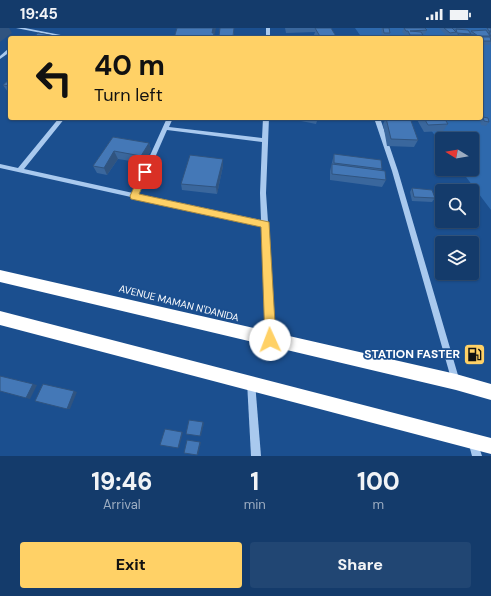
<!DOCTYPE html>
<style>
body{margin:0;font-family:"DM Sans",sans-serif;background:#214673;color:#f1f3f6;height:100vh;display:flex;flex-direction:column;font-size:15px;white-space:nowrap}
*{box-sizing:border-box;margin:0}
p{font-size:13px;color:#9dadc1}
.icon{flex:none;width:22px;height:22px;fill:none;stroke:currentColor;stroke-width:2;stroke-linecap:round;stroke-linejoin:round}
.map{position:relative;height:428px;overflow:hidden}
.panel{display:flex;flex-direction:column;background:#143b6b;flex:1}
.panel>*{flex:none}
.top-card{position:absolute;left:8px;top:8px;width:475px;height:84px;border-radius:4px;box-shadow:0 1px 3px #0004,0 0 0 1px #33557e;background:#ffd166;color:#111;overflow:hidden}
.needle{width:26px;rotate:281deg}
.buttons{position:absolute;left:435px;top:104px;display:grid;gap:8px}
.buttons a{display:grid;place-items:center;width:44px;height:44px;border-radius:4px;background:#143b6b;box-shadow:0 1px 3px #0004,0 0 0 1px #33557e;font-size:20px}
.pin{position:absolute;display:grid;place-items:center;width:34px;height:34px;color:#fff;margin:-17px;border-radius:8px;box-shadow:0 2px 6px #0006}
.me{position:absolute;width:44px;margin:-22px;rotate:358deg;stroke-linejoin:round;filter:drop-shadow(0 0 3px #0008)}
.turn{display:flex;align-items:center;gap:14px;height:84px;padding:0 20px;font-size:18px}
.turn .icon{width:52px;height:52px;stroke-width:2.5}
.turn b{display:block;font-size:28px;line-height:34px}
.eta{display:flex;justify-content:space-evenly;align-items:center;height:68px;text-align:center}
.eta b{font-size:24px;font-weight:800;line-height:28px}
.button{display:flex;gap:8px;margin-top:auto;padding:8px 20px}
.button a{flex:1;height:46px;border-radius:4px;background:#ffd166;color:#111;font-size:16px;font-weight:800;line-height:46px;text-align:center}
.button a+a{background:#214673;color:#f1f3f6}
.status{display:flex;justify-content:space-between;align-items:center;height:28px;padding:0 20px;background:#143b6b;direction:ltr}
.status svg{height:11px;fill:currentColor}
.map>svg:first-child{display:block}
.green{fill:#2e69ad}
.lines{fill:none;stroke-linecap:round;stroke-linejoin:round}
.minor{fill:#a9c9ee;fill-rule:evenodd}
.highway{fill:#fff;fill-rule:evenodd}
.wall{fill:#3a679d}
.shaded-wall{fill:#305480}
.building{fill:#4478b7;stroke:#305480}
.route{fill:#ffd166;stroke:#a68842}
.labels{text-anchor:middle;dominant-baseline:central;stroke-width:3.5;stroke-linejoin:round;paint-order:stroke}
.street-label{font-size:10px;fill:#fff;stroke:#1b4f8f}
.near-poi-label{font-size:12px;font-weight:bold;fill:#fff;stroke:#1b4f8f;text-anchor:end}
</style>
<div class="status"><b>19:45</b><svg viewBox="0 0 49 12"><path d="M0 12V9h3v3zM5 12V6h3v6zM10 12V3h3v9zM15 12V0h3v12zM26 1h20v11H26zM47 4h2v5h-2z"/></svg></div>
<div class="map">
<svg width="491" height="428" viewBox="0 0 491 428">
<rect width="100%" height="100%" fill="#1b4f8f"/>
<path class="green" d="M355 0H491V182L460 141H472V111H442V117L422 90H481V10H362Z"/>
<g class="lines">
<g class="minor">
<path d="M16 0H25L76 10H67Z"/>
<rect x="266" y="0" width="4" height="10"/>
<path d="M8 21H10V24L0 31V28Z"/>
<path d="M59 90H65L24 141 133 165 167 90H173L169 99 262 110 263 90H269L266 165 268 194 269 196 268 198 274 312 273 315 270 316 267 315 266 312 261 198 137 170 134 171 131 169 0 140V136L18 140ZM167 102 262 114 260 165 261 192 139 166Z"/>
<path d="M374 90H380L398 143 460 354 459 357 456 358 453 357 452 354 392 143Z"/>
<path d="M251 350 254 351 255 354 261 428H251L247 354 248 351Z"/>
<path d="M473 408 476 410 482 428H472L468 413 470 410Z"/>
</g>
<g class="highway">
<path d="M0 242 456 346 491 356V372L456 362 0 254Z"/>
<path d="M0 283 491 410V426L0 297Z"/>
</g>
</g>
<g class="wall">
<path d="M220 0H234V10H219Z"/>
<path d="M285 0H331L337 10H315L314 7 315 4 286 5Z"/>
<path d="M381 0H389L390 5 389 9H382Z"/>
<path d="M404 0 427 2 425 6H422L423 7 422 10H408L407 7H405L402 4Z"/>
<path d="M439 0H452L453 1 454 0H466V2L470 5 471 3H486L487 1 486 0H491V16L490 17H481V10H457V8H455V7V8L448 9Z"/>
<path d="M10 51V67L3 57Z"/>
<path d="M483 89 489 94 486 98 481 97 480 93Z"/>
<path d="M301 90H318L316 96 301 93Z"/>
<path d="M386 90H401L418 112 414 119 387 118 383 96Z"/>
<path d="M416 90H444L448 96 443 103 424 104Z"/>
<path d="M113 109 149 115 151 122 143 135 118 131 107 147 97 145 93 138Z"/>
<path d="M334 126 382 141 381 142 386 152 382 159 330 152V143Z"/>
<path d="M223 131V138L217 166 182 162 181 156Z"/>
<path d="M412 160 435 170 432 174 412 173 410 164Z"/>
<path d="M472 166 480 183 474 190H472Z"/>
</g>
<g class="shaded-wall">
<path d="M0 0H9L12 5 0 14Z"/>
<path d="M213 0H216L214 10H212V5Z"/>
<path d="M149 115 151 122 143 135 141 128Z"/>
<path d="M114 123 118 131 107 147 104 140Z"/>
<path d="M223 131V138L217 166 216 159Z"/>
<path d="M33 356 37 357 30 371 26 370Z"/>
<path d="M74 363 77 364 70 381H67Z"/>
<path d="M203 394 204 395 201 408H200Z"/>
<path d="M182 404H183L179 420H178Z"/>
<path d="M200 414H201L198 427H197Z"/>
</g>
<g class="building">
<path d="M177 0H213L212 5H214L213 10H174Z"/>
<path d="M220 0H234L233 8H219Z"/>
<path d="M315 0H331L337 10H321Z"/>
<path d="M383 0H389L390 5H384Z"/>
<path d="M404 0H425L427 2 410 3 421 4 423 7H410L408 3H406Z"/>
<path d="M444 0H452L456 4 450 5Z"/>
<path d="M487 0H491V3H489Z"/>
<path d="M456 1 468 2 471 6 457 5Z"/>
<path d="M486 2 490 8H478L471 3Z"/>
<path d="M489 4H491V9Z"/>
<path d="M38 5 61 9 59 10H32Z"/>
<path d="M458 6 475 7 476 10H460Z"/>
<path d="M479 9H490L491 13H481V10H480Z"/>
<path d="M10 51V58L3 57Z"/>
<path d="M483 89 488 90 489 94 484 93Z"/>
<path d="M386 90H410L418 112 391 111Z"/>
<path d="M424 90H444L448 96 428 97Z"/>
<path d="M113 109 149 115 141 128 114 123 104 140 93 138Z"/>
<path d="M334 126 381 132 382 141 334 135Z"/>
<path d="M190 127 223 131 216 159 181 156Z"/>
<path d="M332 136 385 143 386 152 332 146Z"/>
<path d="M412 160 432 162 435 170 414 169Z"/>
<path d="M450 162H470V163H451Z"/>
<path d="M472 166 480 183H472Z"/>
<path d="M0 348 33 356 26 370 0 363Z"/>
<path d="M43 356 74 363 67 381 35 373Z"/>
<path d="M189 392 203 394 200 408 186 406Z"/>
<path d="M165 401 182 404 178 420 160 417Z"/>
<path d="M187 412 200 414 197 427 184 425Z"/>
</g>
<path class="route" d="M145 141 149 144 139 166 269 194 276 312 274 316 270 317 266 316 265 312 261 199 131 171 130 168 141 144Z"/>
<defs>
<symbol id="fuel-square" viewBox="-11 -11 22 22"><rect x="-9" y="-9" width="18" height="18" rx="4" fill="#ffd166" stroke="#1b4f8f"/><path d="M-5.5-6h7V0h2V4h1.3V-2.5L3-4.5l.8-.8L6-3V5H2.5V1h-1V6h-7ZM-4.2-4.7v3.2H.2V-4.7Z" fill="#111"/></symbol>
</defs>
<g fill-rule="evenodd">
<use href="#fuel-square" x="462" y="314" width="25" height="25"/>
</g>
<g class="labels">
<g class="street-label">
<text transform="translate(179 275) rotate(14)">AVENUE MAMAN N'DANIDA</text>
</g>
<g class="near-poi-label">
<text x="460" y="326">STATION FASTER</text>
</g>
</g>
</svg>
<div class="buttons">
<a><svg class="needle" viewBox="-14 -14 28 28"><path d="M0-13l5 13h-10z" fill="#e53935"/><path d="M0 13l5-13h-10z" fill="#9dadc1"/></svg></a>
<a><svg class="icon" aria-label="search" viewBox="0 0 24 24"><circle cx="10" cy="10" r="6"/><path d="M15 15l6 6"/></svg></a>
<a><svg class="icon" aria-label="layers" viewBox="0 0 24 24"><path d="M12 4l9 5-9 5-9-5zM3 14l9 5 9-5"/></svg></a>
</div>
<div class="pin" style="left:145px;top:144px;background:#d93025"><svg class="icon" aria-label="arrive" viewBox="0 0 24 24"><path d="M6 21V4h12l-3 4 3 4H6"/></svg></div>
<svg class="me" style="left:270px;top:312px" viewBox="-20 -20 40 40"><circle r="19" fill="#fff"/><path d="M0-13L10 11 0 6-10 11z" fill="#ffd166"/></svg>
<div class="top-card">
<div class="turn"><svg class="icon" aria-label="left" viewBox="0 0 24 24"><path d="M17 20v-9H6M10 6l-5 5 5 5"/></svg><div><b>40 m</b>Turn left</div></div>
</div>
</div>
<section class="panel">
<div class="eta">
<div><b>19:46</b><p>Arrival</p></div>
<div><b>1</b><p>min</p></div>
<div><b>100</b><p>m</p></div>
</div>
<div class="button"><a>Exit</a><a>Share</a></div>
</section>
